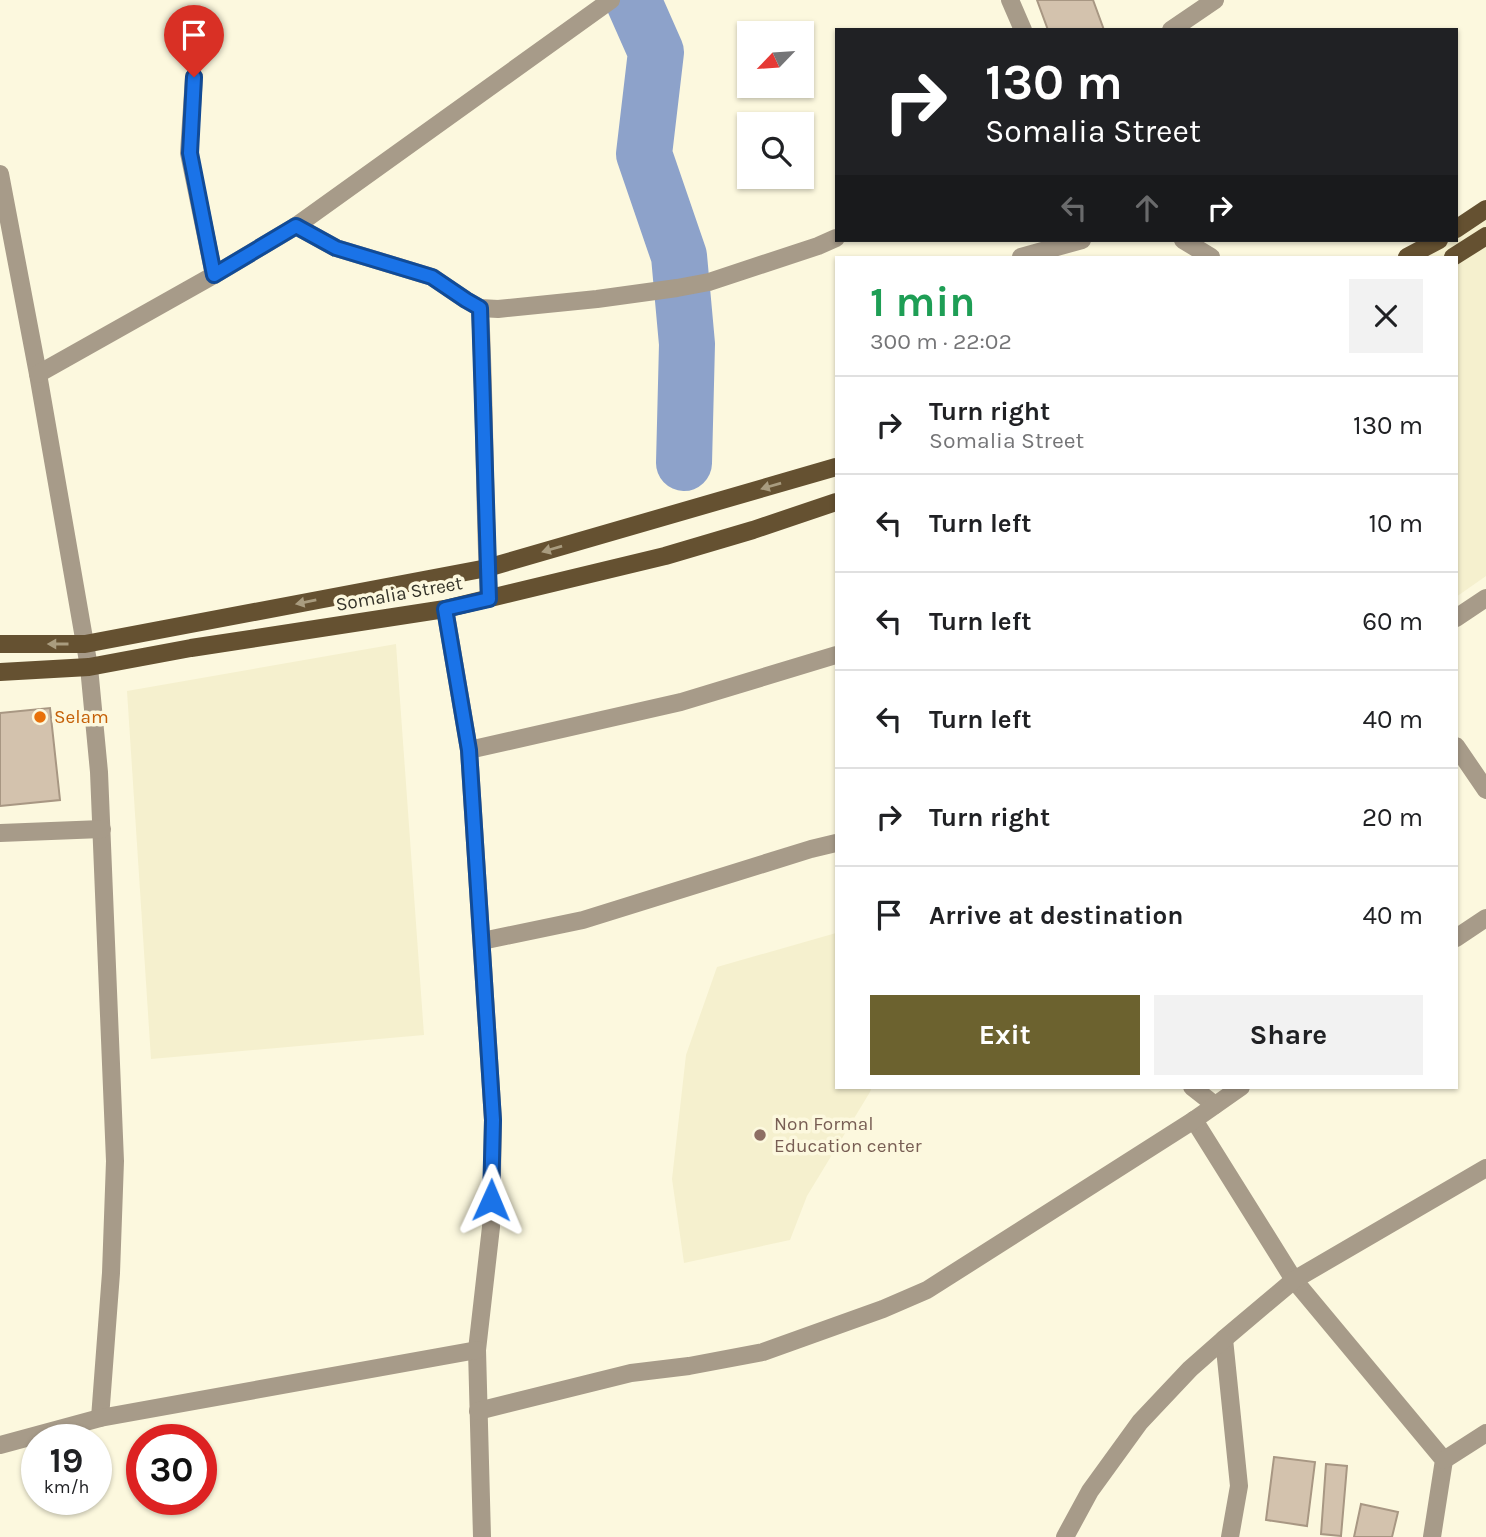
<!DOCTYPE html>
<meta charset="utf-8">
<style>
body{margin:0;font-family:Karla,sans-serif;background:#f2f2f2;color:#202124;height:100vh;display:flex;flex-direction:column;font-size:26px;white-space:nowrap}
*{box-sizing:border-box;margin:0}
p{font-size:23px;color:#757577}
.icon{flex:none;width:38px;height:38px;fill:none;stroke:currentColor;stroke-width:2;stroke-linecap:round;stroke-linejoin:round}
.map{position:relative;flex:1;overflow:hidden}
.details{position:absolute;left:835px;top:256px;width:623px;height:833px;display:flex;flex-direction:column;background:#fff;border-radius:0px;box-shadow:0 2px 5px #0004}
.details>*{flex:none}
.banner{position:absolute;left:835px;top:28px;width:623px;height:214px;border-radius:0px;box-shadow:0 2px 5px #0004;background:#202124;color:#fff;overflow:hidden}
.needle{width:46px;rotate:245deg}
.fabs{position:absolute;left:737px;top:21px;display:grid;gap:14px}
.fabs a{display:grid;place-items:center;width:77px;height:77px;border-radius:0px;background:#fff;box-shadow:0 2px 5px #0004;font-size:35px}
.speed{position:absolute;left:21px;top:1424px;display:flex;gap:14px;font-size:35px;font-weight:700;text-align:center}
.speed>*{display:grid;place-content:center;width:91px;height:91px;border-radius:50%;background:#fff;box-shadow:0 2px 5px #0004;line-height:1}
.speed small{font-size:18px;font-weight:400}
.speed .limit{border:10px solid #d22;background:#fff;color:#111}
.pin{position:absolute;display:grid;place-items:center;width:60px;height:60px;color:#fff;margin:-72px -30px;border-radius:50% 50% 50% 0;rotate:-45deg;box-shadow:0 0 7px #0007}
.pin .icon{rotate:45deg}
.me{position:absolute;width:77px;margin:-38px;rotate:1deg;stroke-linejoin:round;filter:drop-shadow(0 0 5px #0008)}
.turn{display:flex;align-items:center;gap:24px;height:147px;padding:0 35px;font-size:32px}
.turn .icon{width:91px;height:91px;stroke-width:2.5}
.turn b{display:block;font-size:49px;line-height:60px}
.lanes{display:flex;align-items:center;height:66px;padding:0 35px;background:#0003;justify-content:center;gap:35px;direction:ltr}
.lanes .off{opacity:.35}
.round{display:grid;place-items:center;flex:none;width:74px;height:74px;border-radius:0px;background:#f2f2f2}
.head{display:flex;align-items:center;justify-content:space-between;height:119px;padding:0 35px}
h1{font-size:42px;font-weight:700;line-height:52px;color:#1e9e55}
.primary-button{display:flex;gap:14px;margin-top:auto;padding:14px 35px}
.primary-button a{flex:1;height:80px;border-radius:0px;background:#6c622f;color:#fff;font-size:28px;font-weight:700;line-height:80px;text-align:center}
.primary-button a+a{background:#f2f2f2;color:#202124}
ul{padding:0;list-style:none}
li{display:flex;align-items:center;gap:21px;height:98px;padding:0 35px;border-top:2px solid #e0e0e0}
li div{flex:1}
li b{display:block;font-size:26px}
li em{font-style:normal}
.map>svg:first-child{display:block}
.built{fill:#f5f0ce}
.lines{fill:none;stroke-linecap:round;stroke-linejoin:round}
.river{stroke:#8da2ca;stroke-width:56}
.building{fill:#d3c2ad;stroke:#a89783;stroke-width:2}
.minor{stroke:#a79b89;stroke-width:18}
.major{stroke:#655131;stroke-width:18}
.oneway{fill:#a99c7f}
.route-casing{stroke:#114b97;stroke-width:18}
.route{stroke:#1a73e8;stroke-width:12}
.food-dot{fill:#e8710a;stroke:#fcf8de;stroke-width:2.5}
.education-dot{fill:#8d6e63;stroke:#fcf8de;stroke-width:2.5}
.labels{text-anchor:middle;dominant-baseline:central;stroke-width:7;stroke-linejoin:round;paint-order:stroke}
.street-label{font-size:19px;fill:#343329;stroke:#fcf8de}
.food-label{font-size:19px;fill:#c56008;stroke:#fcf8de;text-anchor:start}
.education-label{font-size:19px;fill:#785e54;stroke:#fcf8de;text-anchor:start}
</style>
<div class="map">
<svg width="1486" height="1537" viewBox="0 0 1486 1537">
<rect width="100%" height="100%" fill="#fcf8de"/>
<g class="built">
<path d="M1486 210V576L1456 597V257H1424L1447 240H1456V233Z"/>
<path d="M396 644 424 1035 151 1059 127 691Z"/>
<path d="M836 933V1087H872L870 1092 807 1196 790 1240 684 1263 672 1179 686 1055 717 967Z"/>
</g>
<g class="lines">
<path class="river" d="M633 0 656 52 644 154 679 256 687 344 684 463"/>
</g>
<g class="building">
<path d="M1037 0H1093L1104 30H1048Z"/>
<path d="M50 708 60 800 0 806V713Z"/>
<path d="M1274 1457 1315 1462 1307 1526 1266 1520Z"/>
<path d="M1326 1464 1347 1466 1341 1536 1321 1534Z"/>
<path d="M1361 1504 1398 1512 1392 1537H1354Z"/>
</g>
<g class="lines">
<g class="minor">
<path d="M1010 0 1023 30"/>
<path d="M1171 30 1215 0"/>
<path d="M194 77 189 153 214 275"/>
<path d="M0 174 38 374 89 667 99 772 115 1161 111 1273 100 1418"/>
<path d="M296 226 336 248 432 277 466 300 480 308 498 309 597 299 677 288 709 282 818 246 836 238"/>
<path d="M1183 240 1211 257"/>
<path d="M1021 257 1082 240"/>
<path d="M480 308C485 405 484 502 489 599"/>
<path d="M38 374 214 275 296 226 611 0"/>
<path d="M445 609 469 750 493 1120 491 1227 477 1350 482 1537"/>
<path d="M1456 618 1486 598"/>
<path d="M1456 746 1486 790"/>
<path d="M469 750 681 702 836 655"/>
<path d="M0 833 102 829"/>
<path d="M1456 938 1486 918"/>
<path d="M482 941 583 920 811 849 836 843"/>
<path d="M1192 1087 1215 1105"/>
<path d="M1194 1120 1294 1280 1444 1460 1432 1537"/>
<path d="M1224 1339 1239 1486 1230 1537"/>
<path d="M478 1411 631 1373 689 1366 763 1352 883 1309 927 1290 1194 1120 1241 1087"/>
<path d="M0 1445 100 1418 477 1350"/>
<path d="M1444 1460 1486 1433"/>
<path d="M1065 1537 1090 1491 1140 1422 1190 1369 1224 1339 1294 1280 1486 1168"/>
</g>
<g class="major">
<path d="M1456 229 1486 209"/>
<path d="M1407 257 1439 240"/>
<path d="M1453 257 1486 236"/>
<path d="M0 644H85L487 568 836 467"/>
<path d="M0 672 89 667 191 648 445 609 665 556 753 530 836 502"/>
</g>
</g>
<defs><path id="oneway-solid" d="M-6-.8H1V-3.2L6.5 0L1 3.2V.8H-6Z" transform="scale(1.75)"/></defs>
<g class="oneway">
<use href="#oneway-solid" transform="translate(771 486) rotate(164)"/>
<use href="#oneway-solid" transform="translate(552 549) rotate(164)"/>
<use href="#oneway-solid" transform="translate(306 602) rotate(169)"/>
<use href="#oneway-solid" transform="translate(58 644) rotate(-180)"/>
</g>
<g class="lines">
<defs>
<path id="route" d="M194 77 190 153 214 275 296 226 336 248 432 277 466 300 480 308 489 599 445 609 469 750 493 1120 491 1200"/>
</defs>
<use href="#route" class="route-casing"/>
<use href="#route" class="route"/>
</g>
<circle class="food-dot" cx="40" cy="717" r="7"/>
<circle class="education-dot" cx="760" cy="1135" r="7"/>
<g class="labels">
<g class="street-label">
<text transform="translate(399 594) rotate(-10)">Somalia Street</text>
</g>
<g class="food-label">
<text x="54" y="717">Selam</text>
</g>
<g class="education-label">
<text x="774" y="1124">Non Formal<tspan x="774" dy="22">Education center</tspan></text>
</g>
</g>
</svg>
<div class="fabs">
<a><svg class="needle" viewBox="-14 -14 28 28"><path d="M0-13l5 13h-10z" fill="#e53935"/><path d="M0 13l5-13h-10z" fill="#757577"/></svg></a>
<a><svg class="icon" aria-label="search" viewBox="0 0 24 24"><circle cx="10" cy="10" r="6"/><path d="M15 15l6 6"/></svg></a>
</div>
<div class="speed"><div>19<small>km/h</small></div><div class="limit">30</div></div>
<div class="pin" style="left:194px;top:77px;background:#d93025"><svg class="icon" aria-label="arrive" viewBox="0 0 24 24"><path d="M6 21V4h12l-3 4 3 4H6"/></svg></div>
<svg class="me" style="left:491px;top:1200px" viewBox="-20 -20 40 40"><path d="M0-17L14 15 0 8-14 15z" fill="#1a73e8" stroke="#fff" stroke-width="4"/></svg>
<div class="banner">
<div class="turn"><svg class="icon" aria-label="right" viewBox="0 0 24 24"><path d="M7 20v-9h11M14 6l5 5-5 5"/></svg><div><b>130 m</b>Somalia Street</div></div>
<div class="lanes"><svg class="icon off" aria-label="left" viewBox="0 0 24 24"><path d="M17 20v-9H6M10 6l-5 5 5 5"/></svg><svg class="icon off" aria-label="ahead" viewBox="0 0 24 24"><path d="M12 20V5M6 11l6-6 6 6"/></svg><svg class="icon" aria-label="right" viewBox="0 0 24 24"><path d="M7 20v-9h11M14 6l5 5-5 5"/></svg></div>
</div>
<section class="details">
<div class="head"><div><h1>1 min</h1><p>300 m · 22:02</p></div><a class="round"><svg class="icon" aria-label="close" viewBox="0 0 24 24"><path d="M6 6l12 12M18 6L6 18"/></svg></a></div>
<ul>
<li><svg class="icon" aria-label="right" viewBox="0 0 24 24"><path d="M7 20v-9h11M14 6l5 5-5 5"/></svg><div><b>Turn right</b><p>Somalia Street</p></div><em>130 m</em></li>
<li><svg class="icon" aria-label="left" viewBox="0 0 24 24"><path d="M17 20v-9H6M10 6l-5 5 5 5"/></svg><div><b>Turn left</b></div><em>10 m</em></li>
<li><svg class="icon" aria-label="left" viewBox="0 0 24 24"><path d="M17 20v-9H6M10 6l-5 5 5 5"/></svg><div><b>Turn left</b></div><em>60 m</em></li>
<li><svg class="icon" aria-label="left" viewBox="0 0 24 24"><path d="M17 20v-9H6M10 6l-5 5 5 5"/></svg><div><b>Turn left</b></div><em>40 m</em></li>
<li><svg class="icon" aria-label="right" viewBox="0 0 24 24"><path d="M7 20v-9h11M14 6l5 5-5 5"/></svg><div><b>Turn right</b></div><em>20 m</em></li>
<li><svg class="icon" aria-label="arrive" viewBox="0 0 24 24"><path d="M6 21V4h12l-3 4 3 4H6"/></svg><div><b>Arrive at destination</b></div><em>40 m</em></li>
</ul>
<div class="primary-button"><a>Exit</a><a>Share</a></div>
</section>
</div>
